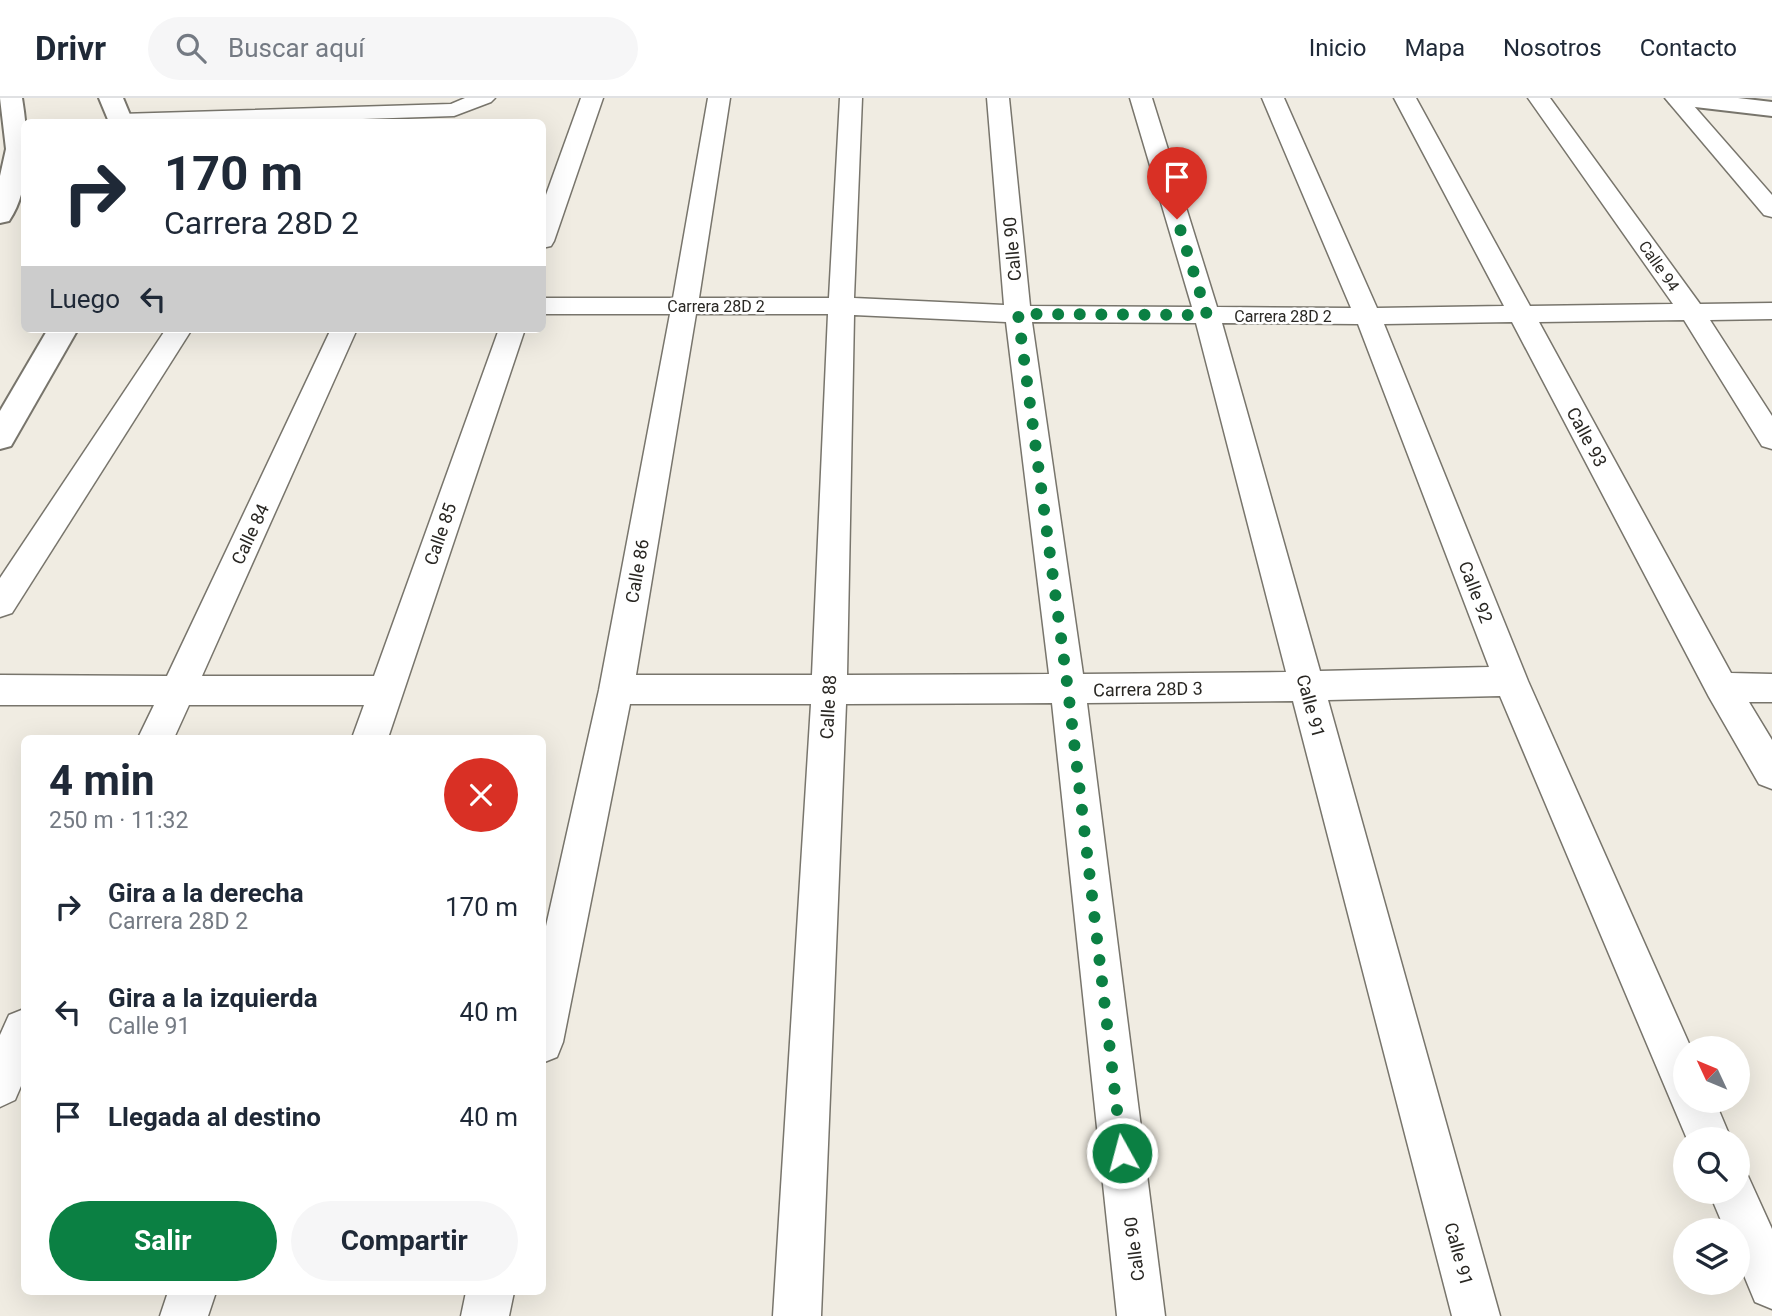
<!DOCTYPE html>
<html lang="es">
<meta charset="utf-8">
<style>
body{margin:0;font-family:Roboto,sans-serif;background:#f6f6f7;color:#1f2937;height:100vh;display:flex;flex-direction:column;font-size:26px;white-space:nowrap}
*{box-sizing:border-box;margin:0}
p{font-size:23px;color:#747a83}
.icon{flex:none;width:38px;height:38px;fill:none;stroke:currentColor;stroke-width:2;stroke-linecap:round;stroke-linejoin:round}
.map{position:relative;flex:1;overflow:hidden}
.side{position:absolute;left:21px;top:637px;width:525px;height:560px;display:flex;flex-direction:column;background:#fff;border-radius:10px;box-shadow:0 7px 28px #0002}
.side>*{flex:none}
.banner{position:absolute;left:21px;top:21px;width:525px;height:214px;border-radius:10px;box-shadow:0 7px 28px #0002;background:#fff;color:#1f2937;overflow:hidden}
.needle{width:46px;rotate:314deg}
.tools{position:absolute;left:1673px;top:938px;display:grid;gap:14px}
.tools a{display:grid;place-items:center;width:77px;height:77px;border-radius:50%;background:#fff;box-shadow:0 7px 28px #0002;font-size:35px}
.pin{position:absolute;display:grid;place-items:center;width:60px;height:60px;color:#fff;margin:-72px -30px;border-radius:50% 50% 50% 0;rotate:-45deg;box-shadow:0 0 7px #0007}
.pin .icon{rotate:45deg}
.me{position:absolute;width:77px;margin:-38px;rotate:353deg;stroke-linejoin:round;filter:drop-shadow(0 0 5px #0008)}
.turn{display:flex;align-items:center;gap:24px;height:147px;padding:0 28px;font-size:32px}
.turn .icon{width:91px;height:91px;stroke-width:2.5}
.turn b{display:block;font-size:49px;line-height:60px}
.then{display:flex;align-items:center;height:66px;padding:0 28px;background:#0003;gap:14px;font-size:26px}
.round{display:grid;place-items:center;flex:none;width:74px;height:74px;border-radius:37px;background:#f6f6f7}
.head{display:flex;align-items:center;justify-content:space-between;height:119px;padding:0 28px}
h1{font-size:42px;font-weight:700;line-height:52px}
.primary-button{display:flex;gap:14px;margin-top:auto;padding:14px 28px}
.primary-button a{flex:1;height:80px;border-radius:42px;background:#0b8043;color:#fff;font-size:28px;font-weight:700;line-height:80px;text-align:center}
.primary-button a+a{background:#f6f6f7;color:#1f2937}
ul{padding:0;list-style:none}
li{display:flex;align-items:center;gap:21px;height:105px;padding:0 28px}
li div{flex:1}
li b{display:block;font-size:26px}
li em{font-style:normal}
header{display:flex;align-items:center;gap:42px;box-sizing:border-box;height:98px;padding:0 35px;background:#fff;border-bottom:2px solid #e0e1e3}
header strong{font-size:33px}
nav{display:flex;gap:38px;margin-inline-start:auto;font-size:24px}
.search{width:490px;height:63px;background:#f6f6f7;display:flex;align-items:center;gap:18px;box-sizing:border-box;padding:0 24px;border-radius:38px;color:#747a83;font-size:26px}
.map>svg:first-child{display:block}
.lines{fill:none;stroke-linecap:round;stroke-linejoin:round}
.minor-casing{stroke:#78756c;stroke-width:3}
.tertiary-casing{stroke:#78756c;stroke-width:4}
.secondary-casing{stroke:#78756c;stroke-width:4}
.minor{fill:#fff;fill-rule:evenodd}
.tertiary{fill:#fff;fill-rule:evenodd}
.secondary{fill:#fff;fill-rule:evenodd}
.route{stroke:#0b8043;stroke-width:12;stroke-dasharray:0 21.6}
.labels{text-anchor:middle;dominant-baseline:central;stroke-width:5;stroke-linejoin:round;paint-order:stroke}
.far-street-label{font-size:16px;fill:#292723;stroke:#fff}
.street-label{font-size:18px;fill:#292723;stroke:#fff}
</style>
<header>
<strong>Drivr</strong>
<div class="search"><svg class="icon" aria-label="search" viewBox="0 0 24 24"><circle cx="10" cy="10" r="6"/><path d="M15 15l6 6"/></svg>Buscar aquí</div>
<nav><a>Inicio</a><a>Mapa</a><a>Nosotros</a><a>Contacto</a></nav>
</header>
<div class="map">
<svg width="1772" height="1218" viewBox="0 0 1772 1218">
<rect width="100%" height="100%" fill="#f0ece2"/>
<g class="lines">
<defs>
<g id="minor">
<path d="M465 0H495L491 4 454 18 271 24 109 23 112 18 120 16 451 6Z"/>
<path d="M581 0H603L554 143 551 148 542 150V108Z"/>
<path d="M708 0H730L699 200H829L840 0H862L854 200 1004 207 987 0H1009L1030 208 1192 209 1130 0H1152L1217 209 1351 210 1262 0H1284L1377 210 1504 208 1394 0H1416L1530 208 1673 206 1528 0H1550L1700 206 1772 205V221L1710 222 1772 318V351L1762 348 1684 222 1539 224 1731 575 1772 576V604H1749L1772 642V691L1759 686 1709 599 1512 224 1384 226 1528 583 1691 950H1685V1003H1715L1731 1041H1687L1500 598 1328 602 1500 1218H1452L1293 603 1087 605 1165 1218H1117L1052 605 846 606 821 1218H773L811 606H630L563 944 557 959 542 965V846L599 592 670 216H542V200H673ZM696 216H828L812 577H636ZM854 217 1006 224 1049 576 847 577ZM1032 224 1196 225 1286 574 1083 576ZM1222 225 1358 226 1489 569 1320 573Z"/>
<path d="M1665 0H1687L1772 97V119L1764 117Z"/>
<path d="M166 231H192L12 515 0 519V480Z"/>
<path d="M331 231H357L202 578H374L499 231H525L388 640H352L364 607H189L174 640H138L154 607H0V577L167 578Z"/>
<path d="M24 911V981L15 1002 0 1009V937L9 917Z"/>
<path d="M1738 1073 1748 1078 1772 1131V1211L1755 1204 1738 1163V1132H1725L1709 1094H1738Z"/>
<path d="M168 1194H216L208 1218H160Z"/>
<path d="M466 1194H514L509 1218H461Z"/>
</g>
<path id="tertiary" d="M1666 0H1738L1772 4V18L1678 7 1670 5Z"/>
<g id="secondary">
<path d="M0 0H22C28 36 32 90 9 123L0 125V78L6 51Z"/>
<path d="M99 0H123L133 24H109Z"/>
<path d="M48 231H78L11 348 0 351V313Z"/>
</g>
</defs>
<use href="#minor" class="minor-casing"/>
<use href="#tertiary" class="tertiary-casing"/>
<use href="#secondary" class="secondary-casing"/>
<use href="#minor" class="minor"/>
<use href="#tertiary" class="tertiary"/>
<use href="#secondary" class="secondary"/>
</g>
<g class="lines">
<path class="route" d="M1122 1055 1068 592 1018 216 1207 217 1177 121"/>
</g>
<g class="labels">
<g class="far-street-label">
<text transform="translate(1659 168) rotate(55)">Calle 94</text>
<text x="716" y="208">Carrera 28D 2</text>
<text x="1283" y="218">Carrera 28D 2</text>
</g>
<g class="street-label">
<text transform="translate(1012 151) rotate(-95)">Calle 90</text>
<text transform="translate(1587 339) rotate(62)">Calle 93</text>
<text transform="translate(250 436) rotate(-65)">Calle 84</text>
<text transform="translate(440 436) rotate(-71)">Calle 85</text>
<text transform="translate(637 473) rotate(-80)">Calle 86</text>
<text transform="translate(1476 494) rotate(69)">Calle 92</text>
<text transform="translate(1148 591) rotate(-1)">Carrera 28D 3</text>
<text transform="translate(1311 608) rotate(75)">Calle 91</text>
<text transform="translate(828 609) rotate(-87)">Calle 88</text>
<text transform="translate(1134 1151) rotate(-97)">Calle 90</text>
<text transform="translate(1459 1156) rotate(75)">Calle 91</text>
</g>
</g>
</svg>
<div class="tools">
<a><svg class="needle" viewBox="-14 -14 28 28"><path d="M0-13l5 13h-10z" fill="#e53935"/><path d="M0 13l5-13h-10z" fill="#747a83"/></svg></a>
<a><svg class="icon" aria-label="search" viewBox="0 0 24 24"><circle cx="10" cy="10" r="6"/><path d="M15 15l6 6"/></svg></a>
<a><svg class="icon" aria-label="layers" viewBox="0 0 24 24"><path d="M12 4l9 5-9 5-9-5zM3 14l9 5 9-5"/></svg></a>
</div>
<div class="pin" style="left:1177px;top:121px;background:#d93025"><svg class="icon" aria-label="arrive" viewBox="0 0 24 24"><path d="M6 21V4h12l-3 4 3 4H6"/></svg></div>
<svg class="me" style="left:1122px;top:1055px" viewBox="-20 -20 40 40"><circle r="17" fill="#0b8043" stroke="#fff" stroke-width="3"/><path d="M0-11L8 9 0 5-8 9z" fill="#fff"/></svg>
<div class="banner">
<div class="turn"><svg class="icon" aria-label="right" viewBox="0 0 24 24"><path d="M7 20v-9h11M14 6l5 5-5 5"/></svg><div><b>170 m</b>Carrera 28D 2</div></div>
<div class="then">Luego<svg class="icon" aria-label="left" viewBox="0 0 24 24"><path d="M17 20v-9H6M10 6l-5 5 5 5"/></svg></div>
</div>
<section class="side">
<div class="head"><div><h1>4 min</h1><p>250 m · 11:32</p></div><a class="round" style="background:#d93025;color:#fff"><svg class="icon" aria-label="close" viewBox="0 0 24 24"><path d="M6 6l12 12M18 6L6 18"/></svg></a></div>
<ul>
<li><svg class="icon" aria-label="right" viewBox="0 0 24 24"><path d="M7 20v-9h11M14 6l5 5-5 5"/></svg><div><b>Gira a la derecha</b><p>Carrera 28D 2</p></div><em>170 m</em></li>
<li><svg class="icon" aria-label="left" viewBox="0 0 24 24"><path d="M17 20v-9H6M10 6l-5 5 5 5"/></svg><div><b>Gira a la izquierda</b><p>Calle 91</p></div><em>40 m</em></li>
<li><svg class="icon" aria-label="arrive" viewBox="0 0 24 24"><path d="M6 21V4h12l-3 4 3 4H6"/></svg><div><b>Llegada al destino</b></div><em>40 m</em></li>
</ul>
<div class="primary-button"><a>Salir</a><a>Compartir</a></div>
</section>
</div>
